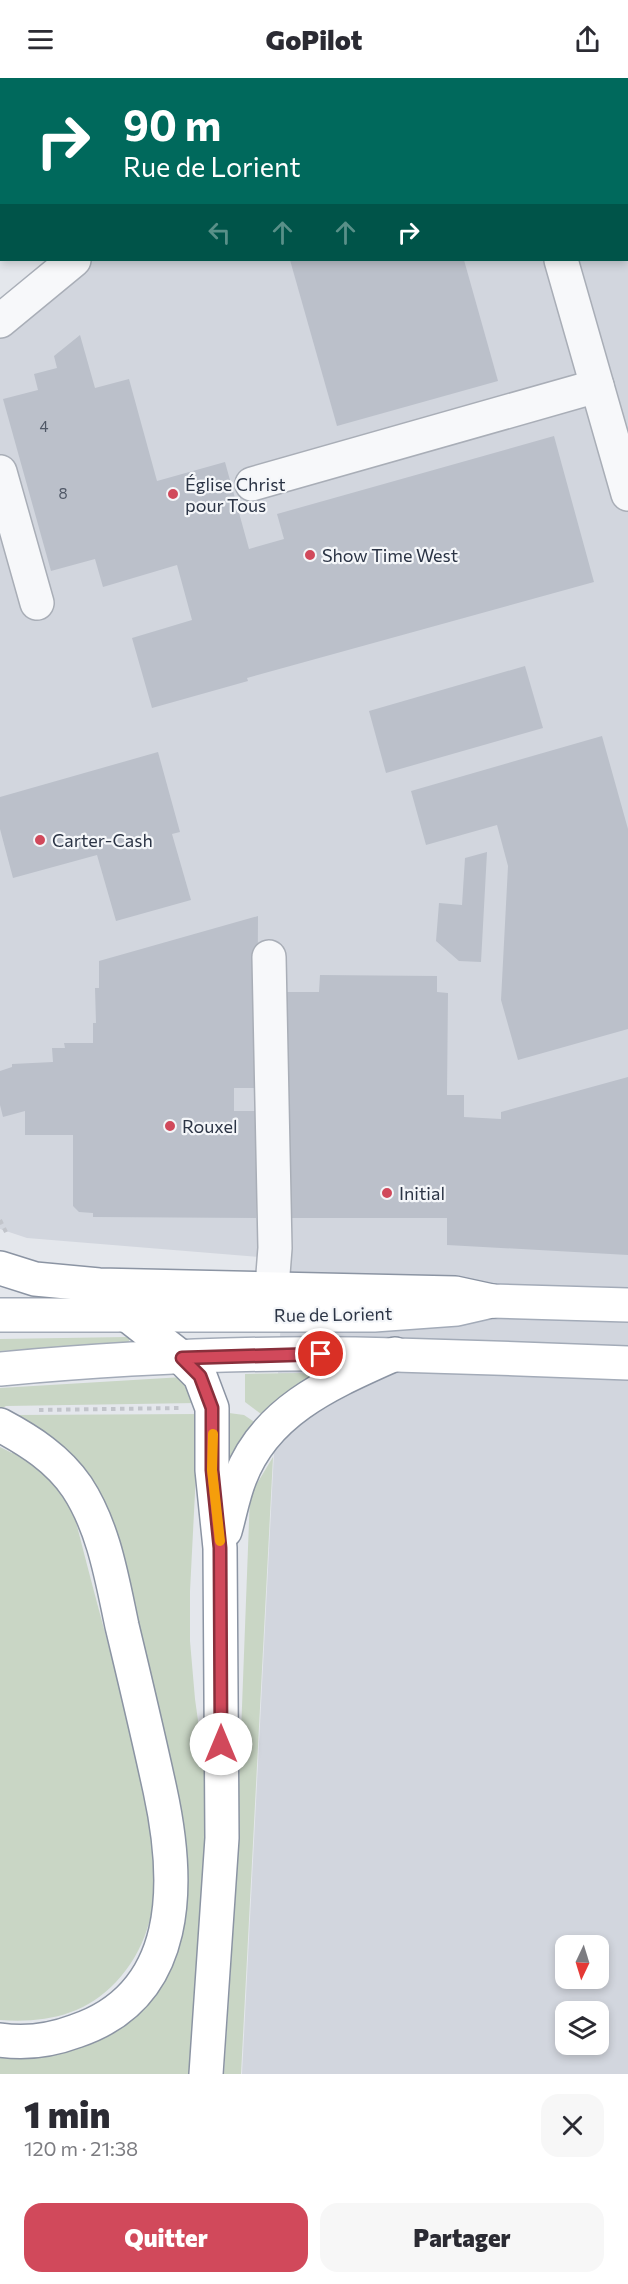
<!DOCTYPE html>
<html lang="fr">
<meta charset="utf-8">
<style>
body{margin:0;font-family:Commissioner,sans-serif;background:#f7f7f7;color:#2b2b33;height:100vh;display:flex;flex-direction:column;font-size:22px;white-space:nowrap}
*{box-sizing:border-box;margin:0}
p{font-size:20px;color:#7c7c81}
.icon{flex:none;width:33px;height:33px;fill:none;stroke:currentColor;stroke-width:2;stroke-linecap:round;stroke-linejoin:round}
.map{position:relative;height:1996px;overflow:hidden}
.drawer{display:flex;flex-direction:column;background:#fff;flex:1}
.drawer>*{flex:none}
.top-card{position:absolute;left:0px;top:0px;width:628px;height:183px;box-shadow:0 3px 9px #0003;background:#00695c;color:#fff;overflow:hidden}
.needle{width:39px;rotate:184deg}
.tools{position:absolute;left:555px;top:1857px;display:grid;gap:12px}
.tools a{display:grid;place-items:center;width:54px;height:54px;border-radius:12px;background:#fff;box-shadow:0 3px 9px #0003;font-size:30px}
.pin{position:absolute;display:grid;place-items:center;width:51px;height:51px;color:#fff;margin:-26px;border:3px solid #fff;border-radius:50%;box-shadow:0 2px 6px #0007}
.me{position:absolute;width:66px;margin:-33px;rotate:0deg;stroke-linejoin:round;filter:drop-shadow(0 0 4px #0008)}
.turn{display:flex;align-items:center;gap:21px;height:126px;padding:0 24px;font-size:27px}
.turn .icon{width:78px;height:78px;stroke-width:2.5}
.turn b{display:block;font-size:42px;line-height:51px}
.lanes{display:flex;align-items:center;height:57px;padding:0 24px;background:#0003;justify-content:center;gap:30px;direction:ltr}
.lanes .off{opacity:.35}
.round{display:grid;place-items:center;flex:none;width:63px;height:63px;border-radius:18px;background:#f7f7f7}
.overview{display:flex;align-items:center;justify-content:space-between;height:102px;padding:0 24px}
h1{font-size:36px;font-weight:800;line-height:45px}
.button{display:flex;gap:12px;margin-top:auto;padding:12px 24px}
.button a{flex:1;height:69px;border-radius:18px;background:#d1495b;color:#fff;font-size:24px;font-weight:800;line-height:69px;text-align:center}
.button a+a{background:#f7f7f7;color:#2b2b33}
header{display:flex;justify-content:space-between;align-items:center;height:78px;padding:0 24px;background:#fff;font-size:27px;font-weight:800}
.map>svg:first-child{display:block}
.built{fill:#d2d6de;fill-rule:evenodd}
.green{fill:#c9d6c5}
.building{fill:#bbc0ca}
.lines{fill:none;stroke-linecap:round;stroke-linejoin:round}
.minor-casing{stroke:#a9aeb7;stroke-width:36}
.major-casing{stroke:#a3abb8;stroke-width:36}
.highway-casing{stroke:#8b94a3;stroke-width:36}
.path{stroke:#c2c5cb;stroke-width:4;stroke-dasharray:4.5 4.5;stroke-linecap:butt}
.minor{stroke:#f7f8fa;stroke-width:33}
.major{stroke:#fff;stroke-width:33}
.highway{stroke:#fff;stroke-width:33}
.route-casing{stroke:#882f3b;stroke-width:15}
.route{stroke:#d1495b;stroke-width:10}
.slow{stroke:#f59e0b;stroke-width:10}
.poi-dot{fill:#d1495b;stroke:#f4f6f9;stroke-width:2}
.labels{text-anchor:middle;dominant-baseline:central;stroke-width:4.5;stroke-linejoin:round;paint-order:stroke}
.number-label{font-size:15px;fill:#4f5766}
.poi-label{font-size:18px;fill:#2b3445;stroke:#f4f6f9;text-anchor:start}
.street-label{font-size:18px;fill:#2b3445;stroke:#f4f6f9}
</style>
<header><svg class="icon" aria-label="menu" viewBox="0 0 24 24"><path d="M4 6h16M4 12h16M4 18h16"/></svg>GoPilot<svg class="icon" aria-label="share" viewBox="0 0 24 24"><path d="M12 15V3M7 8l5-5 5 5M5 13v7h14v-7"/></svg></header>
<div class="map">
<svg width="628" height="1996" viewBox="0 0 628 1996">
<rect width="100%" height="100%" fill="#e4e7ec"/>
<path class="built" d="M300 0H628V1996H242L284 1181 27 1160 0 1151V243L74 182H627V2L298 1ZM566 1868H598V1900H566ZM566 1934H598V1966H566Z"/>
<g class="green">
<path d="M127 1259 130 1260 128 1265 0 1273V1261Z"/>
<path d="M300 1295 318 1299 265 1339 245 1324V1296Z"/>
<path d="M183 1299 197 1325 6 1328 0 1331V1310Z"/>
<path d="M229 1335 244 1337 259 1347 228 1387Z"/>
<path d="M199 1336 190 1513V1563L195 1621 210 1729 192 1996H0V1974L10 1976 173 1881 116 1465 12 1337Z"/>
<path d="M0 1369 12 1375 18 1369 78 1428 76 1444C90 1499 105 1555 120 1610 144 1701 189 1826 116 1904 84 1938 44 1945 0 1942Z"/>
<path d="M273 1379 241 1996H224L234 1840 250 1417Z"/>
</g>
<g class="building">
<path d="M290 182H464L498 303 337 348Z"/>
<path d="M80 257 95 310 129 301 157 403 225 384 249 471 284 461 277 436 554 358 594 504 247 600 248 603 152 630 132 560 192 542 177 487 103 509 95 481 51 493 3 321 38 312 34 296 57 290 54 278Z"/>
<path d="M525 588 543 650 386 695 369 633Z"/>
<path d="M602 658 628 751V951L518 982 501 922 508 788 497 747 426 767 411 713Z"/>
<path d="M158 674 180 754 172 756 191 822 116 843 97 777 13 800 0 751V719Z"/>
<path d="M487 774 481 884 459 883 436 863 439 825 462 827 465 780Z"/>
<path d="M258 838 257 1010H234V1033H257L256 1140 93 1139V1135L79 1134 73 1128V1057H25V1033L3 1039 0 1027V993L12 989V986L53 984 52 970H65L64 965H93V945H96L95 910H99V883Z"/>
<path d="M320 897 437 898V914L448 915 447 1017H464V1039L501 1041V1034L628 999V1177L447 1167V1140H280L281 914H319Z"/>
</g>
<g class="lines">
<defs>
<g id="minor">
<path d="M510 0V2"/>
<path d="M298 2 300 0"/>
<path d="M561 182 628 416"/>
<path d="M0 243 74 182"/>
<path d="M0 394 37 525"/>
<path d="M252 406 597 308"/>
<path d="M269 879 275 1170 272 1209"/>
</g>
<g id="major">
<path d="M0 1237H374L457 1231 492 1223 628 1227"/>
<path d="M0 1291C131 1279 264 1273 396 1277 473 1279 551 1282 628 1285"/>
</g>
<g id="highway">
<path d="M0 1190 35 1201 99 1207 455 1215 492 1223"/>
<path d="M126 1236 182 1280 200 1298 212 1330V1392L220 1470 222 1760 206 1996"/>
<path d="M0 1347C30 1363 58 1381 77 1409 104 1450 112 1501 122 1548 135 1602 148 1657 160 1712 180 1804 183 1917 76 1953 52 1962 26 1966 0 1962"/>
<path d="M225 1453C230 1436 233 1417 240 1400 266 1331 333 1304 395 1276"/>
</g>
</defs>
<use href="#minor" class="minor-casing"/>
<use href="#major" class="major-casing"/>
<use href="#highway" class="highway-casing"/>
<g class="path">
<path d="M190 2 192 0"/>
<path d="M0 159 2 158"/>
<path d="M0 1142 8 1158"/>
<path d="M39 1332 179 1330"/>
</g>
<use href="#minor" class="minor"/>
<use href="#major" class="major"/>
<use href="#highway" class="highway"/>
</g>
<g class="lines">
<defs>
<path id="route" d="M221 1666 220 1470 212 1392V1330L200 1298 182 1280 321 1276"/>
</defs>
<use href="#route" class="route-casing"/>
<use href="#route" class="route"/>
<path class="slow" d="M213 1356 212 1392 220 1463"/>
</g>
<g class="poi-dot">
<circle cx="173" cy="416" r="6"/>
<circle cx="310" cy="477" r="6"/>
<circle cx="40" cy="762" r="6"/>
<circle cx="170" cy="1048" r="6"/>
<circle cx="387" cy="1115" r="6"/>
</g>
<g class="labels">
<g class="number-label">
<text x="44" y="348">4</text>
<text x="63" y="415">8</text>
</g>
<g class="poi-label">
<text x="185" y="406">Église Christ<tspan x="185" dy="21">pour Tous</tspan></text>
<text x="322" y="477">Show Time West</text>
<text x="52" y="762">Carter-Cash</text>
<text x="182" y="1048">Rouxel</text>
<text x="399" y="1115">Initial</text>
</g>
<g class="street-label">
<text transform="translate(333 1236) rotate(-1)">Rue de Lorient</text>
</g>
</g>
</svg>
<div class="tools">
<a><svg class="needle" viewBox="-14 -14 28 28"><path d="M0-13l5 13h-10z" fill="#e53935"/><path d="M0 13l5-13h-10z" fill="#7c7c81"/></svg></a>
<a><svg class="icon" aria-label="layers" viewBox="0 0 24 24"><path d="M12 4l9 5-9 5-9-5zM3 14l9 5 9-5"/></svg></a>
</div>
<div class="pin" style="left:321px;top:1276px;background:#d93025"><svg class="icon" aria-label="arrive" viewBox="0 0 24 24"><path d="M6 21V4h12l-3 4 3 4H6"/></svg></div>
<svg class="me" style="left:221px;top:1666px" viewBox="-20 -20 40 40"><circle r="19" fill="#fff"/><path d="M0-13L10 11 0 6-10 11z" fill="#d1495b"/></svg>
<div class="top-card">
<div class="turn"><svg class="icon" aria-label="right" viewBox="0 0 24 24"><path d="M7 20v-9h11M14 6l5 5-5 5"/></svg><div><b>90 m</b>Rue de Lorient</div></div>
<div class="lanes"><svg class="icon off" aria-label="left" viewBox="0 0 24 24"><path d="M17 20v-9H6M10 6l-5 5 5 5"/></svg><svg class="icon off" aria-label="ahead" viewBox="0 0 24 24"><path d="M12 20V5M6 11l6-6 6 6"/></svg><svg class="icon off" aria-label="ahead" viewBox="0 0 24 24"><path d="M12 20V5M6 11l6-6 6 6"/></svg><svg class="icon" aria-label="right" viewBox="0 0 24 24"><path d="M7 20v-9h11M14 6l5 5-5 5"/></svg></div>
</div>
</div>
<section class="drawer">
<div class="overview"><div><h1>1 min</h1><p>120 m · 21:38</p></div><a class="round"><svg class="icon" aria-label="close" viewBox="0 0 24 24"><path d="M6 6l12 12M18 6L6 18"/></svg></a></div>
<div class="button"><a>Quitter</a><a>Partager</a></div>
</section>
